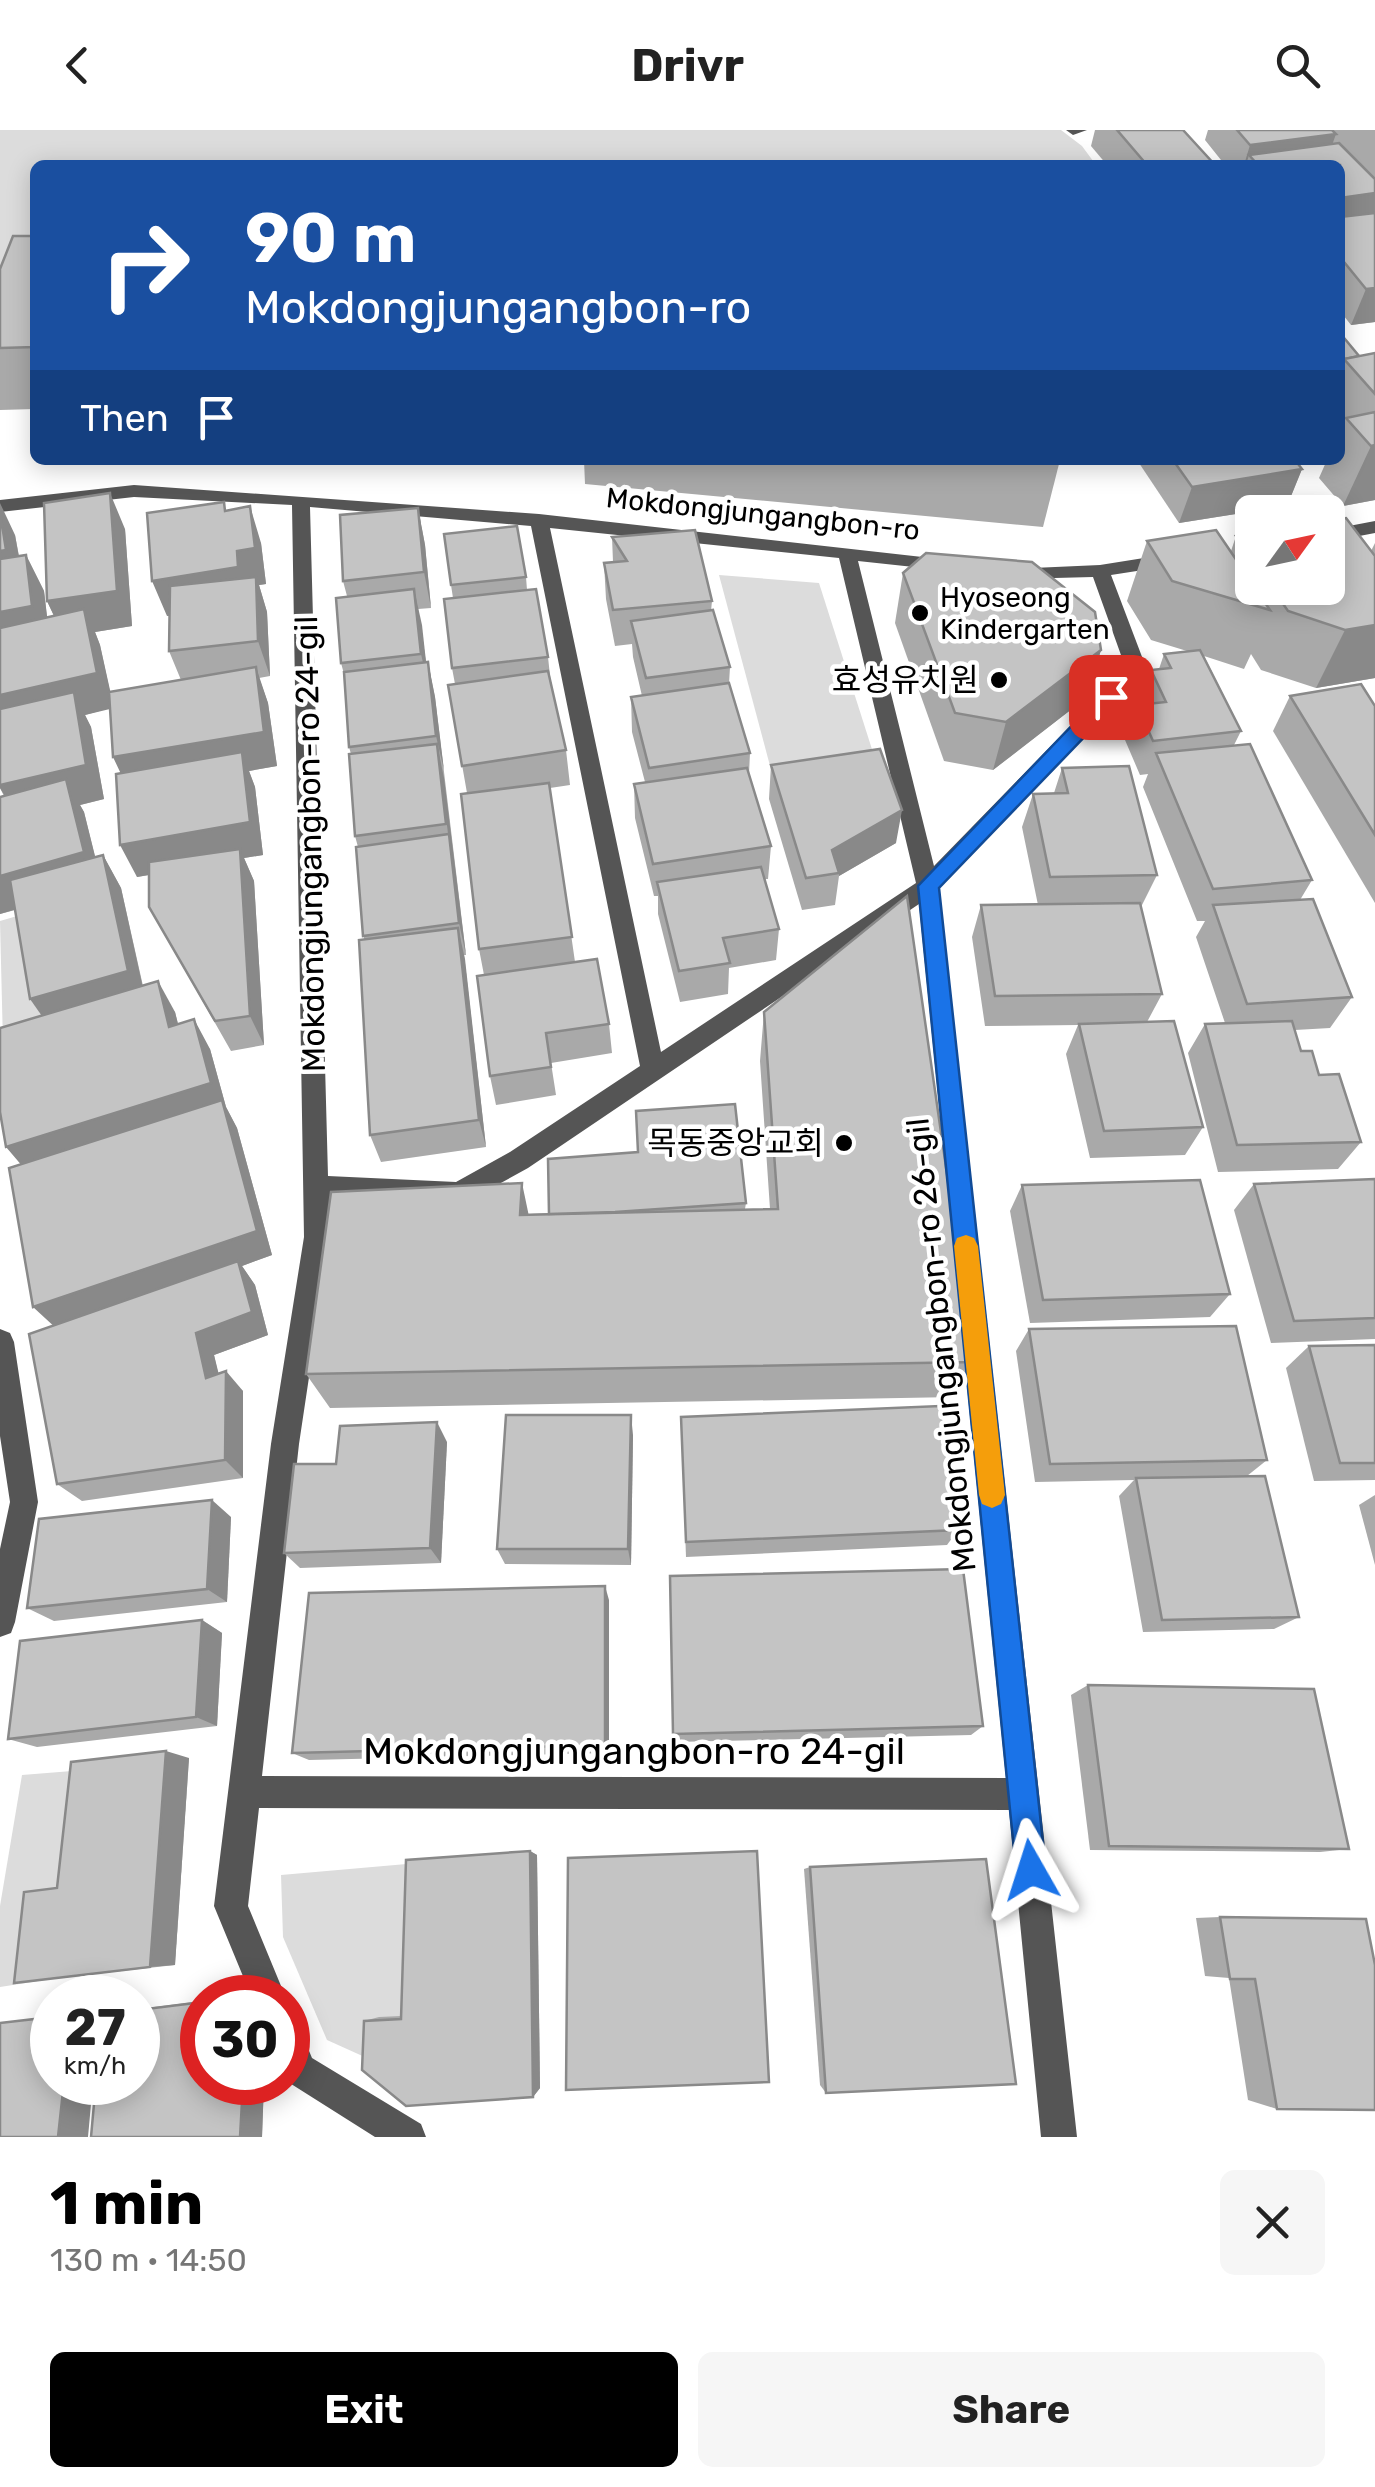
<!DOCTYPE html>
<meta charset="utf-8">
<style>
body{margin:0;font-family:Rubik,"Noto Sans KR",sans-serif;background:#f6f6f6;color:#222;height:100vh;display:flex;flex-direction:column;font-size:38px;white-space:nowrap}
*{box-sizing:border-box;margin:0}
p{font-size:32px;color:#767676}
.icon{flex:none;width:55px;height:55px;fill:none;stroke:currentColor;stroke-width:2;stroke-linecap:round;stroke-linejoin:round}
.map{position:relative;height:2007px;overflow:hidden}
.sheet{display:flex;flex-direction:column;background:#fff;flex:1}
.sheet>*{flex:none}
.guide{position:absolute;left:30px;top:30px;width:1315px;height:305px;border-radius:15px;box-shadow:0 5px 25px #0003;background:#1a4fa0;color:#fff;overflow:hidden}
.needle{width:65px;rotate:57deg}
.buttons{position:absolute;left:1235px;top:365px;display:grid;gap:20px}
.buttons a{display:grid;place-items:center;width:110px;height:110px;border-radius:15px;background:#fff;box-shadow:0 5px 25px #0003;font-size:50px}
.speed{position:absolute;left:30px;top:1845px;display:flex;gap:20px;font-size:50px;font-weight:700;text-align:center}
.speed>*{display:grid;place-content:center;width:130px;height:130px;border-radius:50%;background:#fff;box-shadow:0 5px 25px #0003;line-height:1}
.speed small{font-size:25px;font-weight:400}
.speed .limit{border:15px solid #d22;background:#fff;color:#111}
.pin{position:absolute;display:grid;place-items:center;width:85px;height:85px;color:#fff;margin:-42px;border-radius:20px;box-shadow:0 5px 15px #0006}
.me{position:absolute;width:110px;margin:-55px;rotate:354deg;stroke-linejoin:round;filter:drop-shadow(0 0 8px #0008)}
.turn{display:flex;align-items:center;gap:35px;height:210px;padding:0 50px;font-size:45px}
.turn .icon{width:130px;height:130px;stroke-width:2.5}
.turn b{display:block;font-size:70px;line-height:85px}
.then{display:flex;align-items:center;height:95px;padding:0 50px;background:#0003;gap:20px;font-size:38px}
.round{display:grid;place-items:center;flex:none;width:105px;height:105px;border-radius:15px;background:#f6f6f6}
.headline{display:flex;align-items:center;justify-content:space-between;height:170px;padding:0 50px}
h1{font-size:60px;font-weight:700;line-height:75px;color:#000}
.button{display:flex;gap:20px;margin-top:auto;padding:20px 50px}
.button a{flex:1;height:115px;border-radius:15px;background:#000;color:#fff;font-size:40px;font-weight:700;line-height:115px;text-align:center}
.button a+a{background:#f6f6f6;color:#222}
header{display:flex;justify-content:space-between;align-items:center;height:130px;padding:0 50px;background:#fff;font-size:45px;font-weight:700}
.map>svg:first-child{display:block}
.green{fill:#dcdcdc}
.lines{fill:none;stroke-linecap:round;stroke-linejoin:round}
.minor{fill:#555;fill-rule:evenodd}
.wall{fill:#a9a9a9}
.shaded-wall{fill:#898989}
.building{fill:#c4c4c4;stroke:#898989;stroke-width:2.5}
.route{fill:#1a73e8;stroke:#114b97;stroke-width:2.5}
.slow{fill:#f59e0b}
.poi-dot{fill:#000;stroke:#fff;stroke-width:4}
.labels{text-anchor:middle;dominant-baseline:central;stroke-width:9;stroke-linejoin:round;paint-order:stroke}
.far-street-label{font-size:28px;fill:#000;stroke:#fff}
.far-poi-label{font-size:28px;fill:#000;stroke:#fff;text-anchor:start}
.poi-label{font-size:32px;fill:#000;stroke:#fff;text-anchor:end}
.street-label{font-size:32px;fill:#000;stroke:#fff}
.near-street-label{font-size:38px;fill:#000;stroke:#fff}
</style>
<header><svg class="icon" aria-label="back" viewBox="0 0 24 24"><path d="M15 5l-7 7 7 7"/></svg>Drivr<svg class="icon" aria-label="search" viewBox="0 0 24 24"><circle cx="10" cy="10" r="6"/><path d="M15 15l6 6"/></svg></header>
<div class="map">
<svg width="1375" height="2007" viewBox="0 0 1375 2007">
<rect width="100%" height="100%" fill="#fff"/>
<g class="green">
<path d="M0 0H1061L1082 16 1096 35H35V160L0 212Z"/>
<path d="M719 445 819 453 877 635 773 647Z"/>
<path d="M31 782 51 899 3 914 0 791Z"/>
<path d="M97 1639 45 1850 0 1857V1776L22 1645Z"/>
<path d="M418 1733 414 1885 378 1933 327 1910 283 1807 281 1745Z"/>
</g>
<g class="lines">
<g class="minor">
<path d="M1066 0H1087L1073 5Z"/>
<path d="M134 355 539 384 958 431V439L951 441 858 431 934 736 1126 539 1093 447 1015 449 1005 443 1008 439 1100 435 1169 424 1178 430 1169 436 1111 445 1147 540 939 758 1077 2007H1041L1009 1680 259 1678 248 1776 286 1868H252L214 1776 271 1314 304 1107 292 375 134 367 0 382V370ZM310 377 531 396 640 936 510 1022 456 1052 328 1046ZM550 398 839 428 916 753 661 922ZM919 774 1006 1648 262 1646 299 1314 330 1107 329 1069 459 1074 468 1071 528 1038Z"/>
<path d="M1375 391V403L1328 412V400Z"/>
<path d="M0 1199 10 1203 14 1212 38 1372 15 1492 11 1503 0 1507V1419L10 1372 0 1306Z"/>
<path d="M288 1894 300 1899 312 1928 421 1994 426 2007H375L288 1952Z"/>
</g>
</g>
<g class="wall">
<path d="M1095 0H1183L1215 35H1107L1091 16Z"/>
<path d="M1208 0H1375V192L1351 195 1340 181V35H1225L1205 10Z"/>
<path d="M35 106V279L0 280V139Z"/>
<path d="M1340 203 1359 226 1375 223V370L1343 376 1319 348 1327 330H1340Z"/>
<path d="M584 330H1060L1043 397 585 354Z"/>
<path d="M1137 330H1295L1302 339 1287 376 1179 393Z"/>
<path d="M418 378 425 415 431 478 418 479 426 532H428L435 567 466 825H464L486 1017 381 1032 370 1005 364 809 358 717 355 706 351 624 349 617 344 544 341 533 347 466 343 451Z"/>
<path d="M227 380 261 413 266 454 259 455 267 482 270 546 259 548 268 573 277 636 249 641 255 657 263 725 244 728 254 751 264 915 231 921 149 777V745L137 747 110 578 85 585 91 597 104 669 80 675 84 682 95 727 103 725 121 758 143 856 175 882 178 894 210 919 226 977 237 998 272 1125 242 1136 255 1155 268 1205 214 1225 218 1243 243 1261V1348L82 1371 57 1354 54 1196 21 1034 42 886 15 780 0 784V667L4 666 0 658 15 405 19 426 26 425 44 461 47 487 54 486 47 471 125 399 132 496 95 502 100 515 110 562 181 550 169 521 170 486H167Z"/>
<path d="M1252 404V458H1328L1371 421 1375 413V548L1316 558 1261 540 1251 524 1244 539 1204 526 1241 601 1234 615 1312 750 1300 770 1352 867 1330 898 1295 900 1301 921 1319 945 1361 1012 1338 1039 1218 1042 1188 923 1205 894 1225 893 1196 807 1205 791H1197L1143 657 1148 644 1140 645 1125 610 1151 540 1159 539 1164 524 1187 521 1151 510 1127 471 1147 411 1231 421 1236 406Z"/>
<path d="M612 407 712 471 711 481 730 537 729 554 750 623 749 644 771 716 768 749H765L779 799 776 830 729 838 728 864 680 872 658 784V766H654L635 688 634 654 645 652 632 602 631 567 642 566 633 527 632 514 615 516 606 469 604 433 613 432Z"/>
<path d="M903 443 1101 520 1086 568 993 640 944 631 895 493Z"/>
<path d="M526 447 527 460 548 527 551 555 566 620 570 655 550 658 575 832 609 894 612 923 551 933 556 965 496 975 490 946 484 845 479 819 467 663 448 555 455 554 452 538 453 468 451 455Z"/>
<path d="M1290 566 1375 576V773L1273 601Z"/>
<path d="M771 635 896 713 839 746 835 775 802 780 769 669Z"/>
<path d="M1062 638 1157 745 1141 777 1162 864 1147 892 1203 997 1185 1025 1090 1028 1066 924 1078 895 985 896 972 807 981 775H1038L1022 697 1033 664 1054 663Z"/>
<path d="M764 882 974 1232 956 1267 330 1278 306 1244 529 1084 746 1073 745 1079H770L760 931Z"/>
<path d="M1375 1049V1209L1271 1213 1234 1080 1254 1054Z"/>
<path d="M1022 1055 1230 1164 1210 1187 1030 1193 1010 1081Z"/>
<path d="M1029 1199 1267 1330 1247 1346 1299 1487 1274 1499 1143 1502 1119 1366 1134 1350 1035 1352 1016 1221Z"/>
<path d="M1375 1215V1350L1314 1351 1286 1238 1309 1216Z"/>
<path d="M681 1287 958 1400 947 1415 686 1427Z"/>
<path d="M633 1305 631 1435 505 1434 497 1419Z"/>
<path d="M447 1312 441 1433 300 1438 284 1423 336 1334Z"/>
<path d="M1375 1365V1435L1359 1375Z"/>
<path d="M231 1387 227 1472 54 1491 27 1478Z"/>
<path d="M670 1446 983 1596 971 1605 674 1612Z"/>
<path d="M609 1470V1623L309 1630 292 1623Z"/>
<path d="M202 1490 222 1503 217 1596 37 1617 8 1609Z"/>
<path d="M1088 1555 1349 1719 1320 1722 1090 1720 1071 1565Z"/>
<path d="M189 1628 175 1835 14 1853 57 1758Z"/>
<path d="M530 1721 537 1725 540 1958 533 1967 364 1891 379 1887 401 1886Z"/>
<path d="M810 1737 826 1963 820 1955 804 1739Z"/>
<path d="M1220 1787 1366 1789 1277 1979 1248 1970 1229 1848 1205 1846 1196 1788Z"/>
<path d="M202 1871V1952H264L262 2007 138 1952V1879Z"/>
</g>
<g class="shaded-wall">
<path d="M1336 4 1325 35 1249 25 1246 35H1244L1250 15Z"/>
<path d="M1375 63V90L1340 103V68Z"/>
<path d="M1375 158V192L1351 195 1366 159Z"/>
<path d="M1375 315V370L1343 376 1371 316Z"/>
<path d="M1302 339 1287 376 1179 393 1192 357Z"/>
<path d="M110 363 125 399 132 496 95 502 100 515 114 578 85 585 91 597 104 669 80 675 84 682 102 754 0 784V746L19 689 0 658V565L64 507 47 471Z"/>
<path d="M0 373 15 405 24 456 0 461Z"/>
<path d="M250 376 261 413 266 454 259 455 267 482 270 546 258 511 250 473 167 486 152 451 237 421Z"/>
<path d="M418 378 425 415 431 478 424 442Z"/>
<path d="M26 425 44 461 50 511 0 521V482Z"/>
<path d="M414 459 422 495 429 559 421 524Z"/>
<path d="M1375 495V548L1316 558 1345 500Z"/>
<path d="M1101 520 1086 568 993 640 1006 592Z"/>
<path d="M428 532 435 567 444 640 436 606Z"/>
<path d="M256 537 268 573 277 636 249 641 255 657 263 725 244 728 254 751 264 915 250 886 241 729 137 747 120 715 129 661 113 627Z"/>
<path d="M437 614 444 648 466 825 459 793Z"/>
<path d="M902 680 896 713 839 746V743L832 720Z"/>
<path d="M103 725 121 758 146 872 51 899 30 869Z"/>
<path d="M458 798 465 829 486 1017 479 990Z"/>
<path d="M158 851 175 882 186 926 169 897Z"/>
<path d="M194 889 210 919 226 977 237 998 272 1125 242 1136 255 1155 268 1205 214 1225 225 1269 58 1200 33 1177 29 1044 6 1017Z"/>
<path d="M522 1053 531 1096 520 1085Z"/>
<path d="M226 1241 243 1261V1348L225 1330Z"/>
<path d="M631 1285 633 1305 631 1435 628 1419Z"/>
<path d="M437 1292 447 1312 441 1433 430 1418Z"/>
<path d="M212 1370 231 1387 227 1472 207 1459Z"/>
<path d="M605 1456 609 1470V1623L605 1615Z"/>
<path d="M202 1490 222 1503 217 1596 196 1587Z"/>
<path d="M166 1621 189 1628 175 1835 150 1837Z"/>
<path d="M530 1721 537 1725 540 1958 533 1967Z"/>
<path d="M202 1872V1908L193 1910 195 1873Z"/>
<path d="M64 1952H93L88 2007H58Z"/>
<path d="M219 1952H235L219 1958Z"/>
<path d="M247 1952H264L262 2007H240L243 1954Z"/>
</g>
<g class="building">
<path d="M1117 0H1183L1215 35H1147Z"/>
<path d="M1237 0H1332L1336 4 1250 15Z"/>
<path d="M1339 13 1375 49V63L1340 68V35H1258L1249 25Z"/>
<path d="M1375 83V158L1366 159 1340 127V87Z"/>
<path d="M13 106H35V217L0 218V139Z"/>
<path d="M1340 203 1359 226 1344 229 1340 238Z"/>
<path d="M1375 223V264L1344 229Z"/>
<path d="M1375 282V315L1371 316 1346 288Z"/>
<path d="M1173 330H1295L1302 339 1192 357Z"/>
<path d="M110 363 117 461 47 471 44 373Z"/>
<path d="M224 372 225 381 250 376 255 418 237 421 238 437 152 451 147 383Z"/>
<path d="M418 378 424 442 343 451 340 385Z"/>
<path d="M0 382 6 420 0 421Z"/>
<path d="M1346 388 1375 426V495L1345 500 1288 481 1272 458H1328V391Z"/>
<path d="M517 396 526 447 451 455 444 404Z"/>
<path d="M695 400 712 471 613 480 604 433 627 431 612 407Z"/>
<path d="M1216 400 1252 453V458H1255L1270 480 1172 451 1147 411Z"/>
<path d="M1252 404V430L1236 406Z"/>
<path d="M926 423 1032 432 1095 482 1101 520 1006 592 955 583 903 443Z"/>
<path d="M26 425 32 476 0 482V429Z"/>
<path d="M256 447 258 511 169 521 170 456Z"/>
<path d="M414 459 421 524 341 533 336 468Z"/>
<path d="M536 459 548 527 452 538 444 469Z"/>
<path d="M84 479 97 543 0 565V498Z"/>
<path d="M713 480 730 537 646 548 631 491Z"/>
<path d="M1200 520 1241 601 1153 611 1137 575 1166 572 1151 540 1171 538 1164 524Z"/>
<path d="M428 532 436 606 349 617 344 542Z"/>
<path d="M256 537 264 602 113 627 109 562Z"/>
<path d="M548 541 566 620 462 636 448 555Z"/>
<path d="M729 553 750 623 649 638 631 567Z"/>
<path d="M1361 554 1375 576V705L1290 566Z"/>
<path d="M74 562 86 635 0 655V579Z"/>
<path d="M437 614 446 694 355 706 349 624Z"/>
<path d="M1250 614 1312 750 1213 759 1156 623Z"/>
<path d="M880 619 902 680 832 720 839 743 806 748 771 635Z"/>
<path d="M242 622 250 692 120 715 116 644Z"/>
<path d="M1129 636 1157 745 1050 747 1033 664 1068 663 1062 638Z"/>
<path d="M747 638 771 716 653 734 634 654Z"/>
<path d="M66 649 84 722 0 746V667Z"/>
<path d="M549 653 572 807 479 819 461 664Z"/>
<path d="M449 704 459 793 363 806 356 717Z"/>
<path d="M240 719 250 886 215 891 149 777V732Z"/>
<path d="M103 725 128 841 30 869 10 750Z"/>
<path d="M761 737 779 799 723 808 730 833 679 841 657 752Z"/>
<path d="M907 766 974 1232 306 1244 331 1062 522 1053 520 1085 778 1079 764 882Z"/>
<path d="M1313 769 1352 867 1247 874 1213 775Z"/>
<path d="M1140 773 1162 864 995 866 981 775Z"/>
<path d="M458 798 479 990 370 1005 359 810Z"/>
<path d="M597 829 609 894 546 903 551 937 490 946 477 846Z"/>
<path d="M158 851 169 897 194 889 211 953 6 1017 0 982V898Z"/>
<path d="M1174 891 1203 997 1104 1001 1079 894Z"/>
<path d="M1292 891 1301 921H1312L1319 945 1339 944 1361 1012 1237 1015 1205 894Z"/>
<path d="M222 970 257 1101 33 1177 9 1038Z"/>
<path d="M735 974 746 1073 615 1082 549 1084 548 1029 638 1022 636 981Z"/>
<path d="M1375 1049V1188L1294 1191 1254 1054Z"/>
<path d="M1200 1050 1230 1164 1043 1170 1022 1055Z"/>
<path d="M238 1131 252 1182 196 1203 206 1248 226 1241 225 1330 57 1354 29 1204Z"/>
<path d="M1236 1196 1267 1330 1050 1334 1029 1199Z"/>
<path d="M1375 1215V1333H1340L1309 1216Z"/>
<path d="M940 1276 958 1400 686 1412 681 1287Z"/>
<path d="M506 1285H631L628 1419H497Z"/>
<path d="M437 1292 430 1418 284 1423 294 1334H336L340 1296Z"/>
<path d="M1265 1346 1299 1487 1162 1490 1136 1348Z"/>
<path d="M212 1370 207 1459 27 1478 39 1389Z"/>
<path d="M963 1439 983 1596 673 1604 670 1446Z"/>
<path d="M605 1456V1615L292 1623 309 1463Z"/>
<path d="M202 1490 196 1587 8 1609 20 1511Z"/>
<path d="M1088 1555 1314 1559 1349 1719 1109 1716Z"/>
<path d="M166 1621 150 1837 14 1853 24 1762 57 1758 71 1632Z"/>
<path d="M530 1721 533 1967 406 1976 362 1940 364 1891 401 1889 406 1730Z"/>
<path d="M757 1721 769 1952 566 1960 568 1728Z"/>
<path d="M986 1729 1016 1954 826 1963 810 1737Z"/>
<path d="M1220 1787 1366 1789 1375 1835V1980L1277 1979 1255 1849H1230Z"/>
<path d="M195 1873 193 1910 202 1909V1952H219V1958L243 1954 240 2007H91L96 1952H138V1880Z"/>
<path d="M52 1887V1952H64L58 2007H0V1893Z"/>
</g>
<path class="route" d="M1111 560 1118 562V572L939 758 1046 1740 1041 1751 1031 1755 1020 1751 1016 1740 918 756 1104 562Z"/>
<path class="slow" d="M966 1105 974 1108 978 1116 1005 1365 1001 1374 992 1378 982 1374 979 1365 954 1116 957 1108Z"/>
<g class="poi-dot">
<circle cx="920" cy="483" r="10"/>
<circle cx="999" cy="550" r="10"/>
<circle cx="844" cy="1013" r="10"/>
</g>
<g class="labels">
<g class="far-street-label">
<text transform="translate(763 384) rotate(6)">Mokdongjungangbon-ro</text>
</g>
<g class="far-poi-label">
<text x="940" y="467">Hyoseong<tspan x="940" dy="32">Kindergarten</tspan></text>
</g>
<g class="poi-label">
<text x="979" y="550">효성유치원</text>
<text x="824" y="1013">목동중앙교회</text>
</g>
<g class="street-label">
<text transform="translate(310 714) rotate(-91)">Mokdongjungangbon-ro 24-gil</text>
<text transform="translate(941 1215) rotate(-96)">Mokdongjungangbon-ro 26-gil</text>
</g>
<g class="near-street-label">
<text x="634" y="1621">Mokdongjungangbon-ro 24-gil</text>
</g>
</g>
</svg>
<div class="buttons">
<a><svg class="needle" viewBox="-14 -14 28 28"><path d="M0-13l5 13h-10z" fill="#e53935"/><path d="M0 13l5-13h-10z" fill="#767676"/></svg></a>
</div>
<div class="speed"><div>27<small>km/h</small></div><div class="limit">30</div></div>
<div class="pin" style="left:1111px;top:567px;background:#d93025"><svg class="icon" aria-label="arrive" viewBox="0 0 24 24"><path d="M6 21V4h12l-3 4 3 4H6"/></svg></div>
<svg class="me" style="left:1031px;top:1740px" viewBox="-20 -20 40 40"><path d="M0-17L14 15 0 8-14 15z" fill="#1a73e8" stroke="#fff" stroke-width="4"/></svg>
<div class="guide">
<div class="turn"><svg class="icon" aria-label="right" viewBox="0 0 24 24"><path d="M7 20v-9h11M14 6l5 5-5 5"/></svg><div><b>90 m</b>Mokdongjungangbon-ro</div></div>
<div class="then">Then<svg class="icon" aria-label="arrive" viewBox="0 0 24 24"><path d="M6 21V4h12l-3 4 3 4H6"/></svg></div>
</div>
</div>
<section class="sheet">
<div class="headline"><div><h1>1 min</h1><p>130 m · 14:50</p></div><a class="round"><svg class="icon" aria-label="close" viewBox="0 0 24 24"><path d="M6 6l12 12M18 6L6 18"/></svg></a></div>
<div class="button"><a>Exit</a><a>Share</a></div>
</section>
